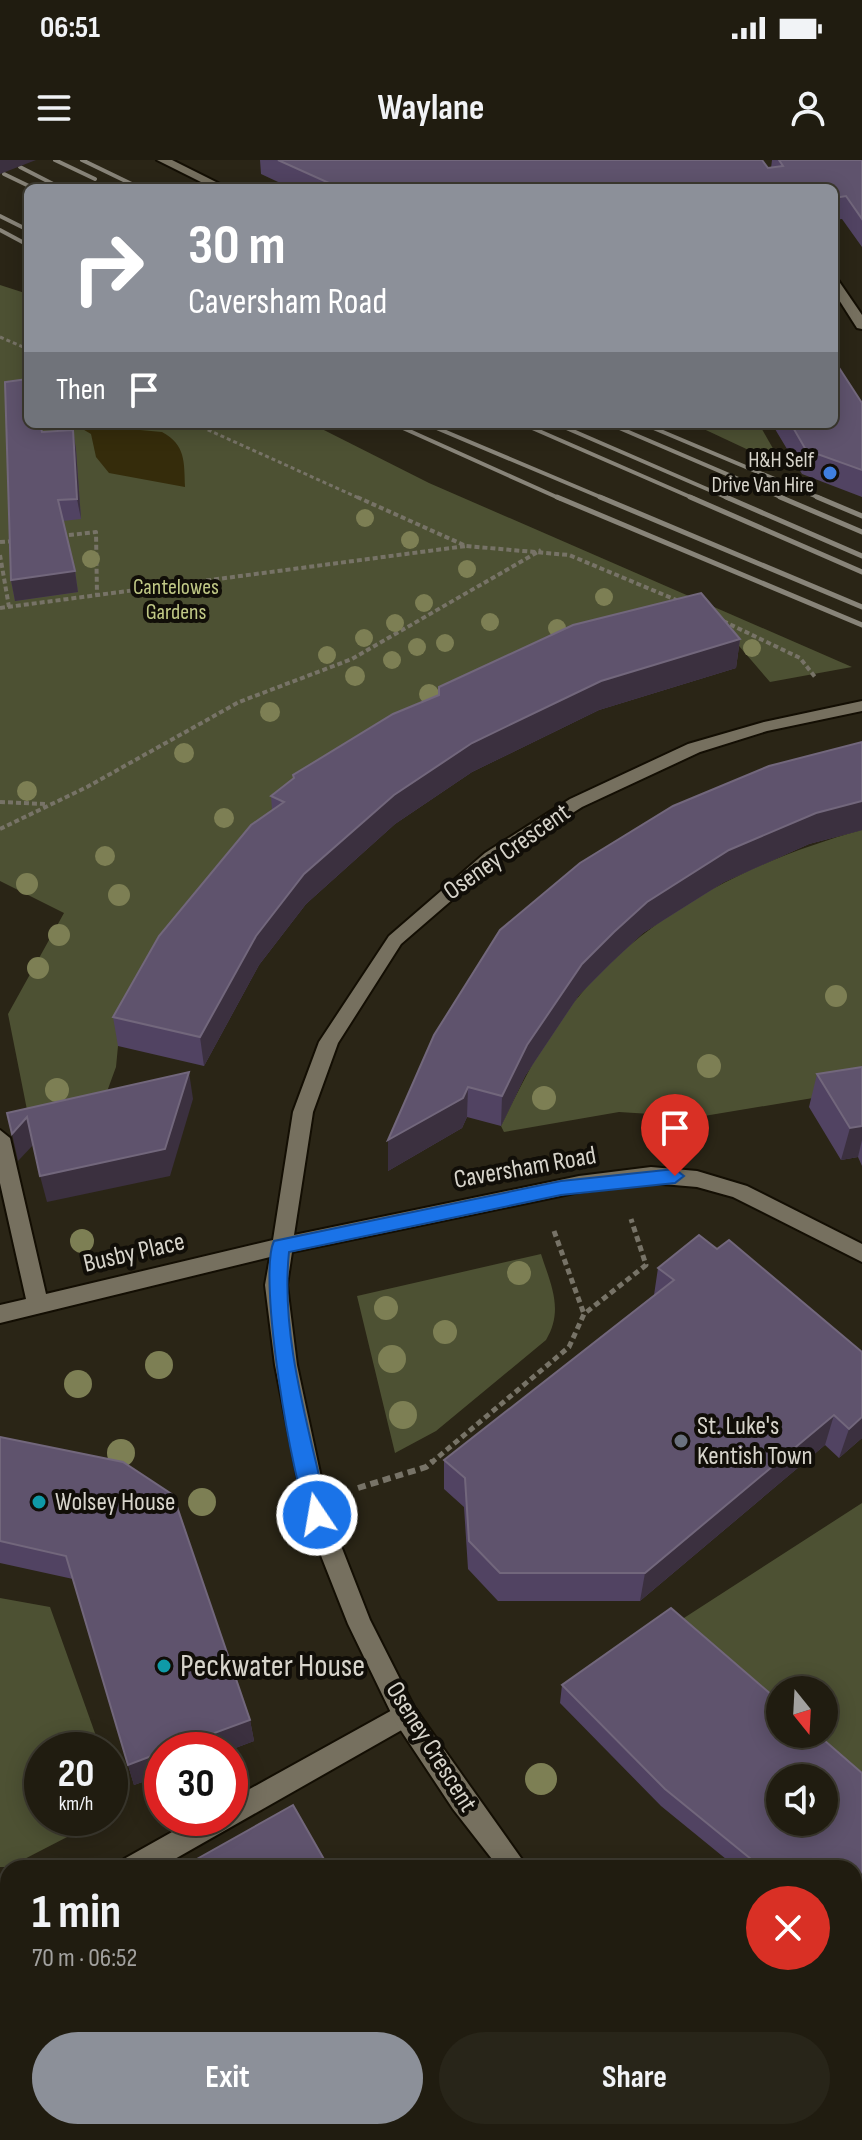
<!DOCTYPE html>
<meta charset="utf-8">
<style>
body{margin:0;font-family:"Sofia Sans Condensed",sans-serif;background:#282519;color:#f1f3f6;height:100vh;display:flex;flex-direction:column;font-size:30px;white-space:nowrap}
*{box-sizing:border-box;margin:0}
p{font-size:26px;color:#a2a19f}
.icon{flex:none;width:44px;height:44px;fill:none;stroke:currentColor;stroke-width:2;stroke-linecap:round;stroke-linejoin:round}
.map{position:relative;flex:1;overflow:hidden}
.drawer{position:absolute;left:0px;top:1700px;width:862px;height:280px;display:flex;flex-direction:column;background:#201c10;border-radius:24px 24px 0 0;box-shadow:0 4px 20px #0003,0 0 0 2px #3d3a30}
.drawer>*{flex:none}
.top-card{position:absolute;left:24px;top:24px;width:814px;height:244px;border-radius:12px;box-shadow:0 4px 20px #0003,0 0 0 2px #3d3a30;background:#8c9099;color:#fff;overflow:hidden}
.needle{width:52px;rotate:162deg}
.tools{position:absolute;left:766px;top:1516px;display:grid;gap:16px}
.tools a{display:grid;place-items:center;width:72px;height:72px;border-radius:50%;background:#201c10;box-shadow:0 4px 20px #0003,0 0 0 2px #3d3a30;font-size:40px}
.speed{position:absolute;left:24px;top:1572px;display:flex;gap:16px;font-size:40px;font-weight:700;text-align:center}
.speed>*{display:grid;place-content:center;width:104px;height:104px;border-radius:50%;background:#201c10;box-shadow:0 4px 20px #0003,0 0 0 2px #3d3a30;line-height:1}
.speed small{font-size:20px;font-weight:400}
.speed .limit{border:12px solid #d22;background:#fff;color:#111}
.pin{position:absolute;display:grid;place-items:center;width:68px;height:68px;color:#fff;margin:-82px -34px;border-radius:50% 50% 50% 0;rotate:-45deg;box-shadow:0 0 8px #0007}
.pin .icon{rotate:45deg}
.me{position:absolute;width:88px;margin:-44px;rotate:348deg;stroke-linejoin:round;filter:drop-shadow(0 0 6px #0008)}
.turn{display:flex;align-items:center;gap:28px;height:168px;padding:0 32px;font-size:36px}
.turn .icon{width:104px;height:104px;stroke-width:2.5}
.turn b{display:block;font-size:56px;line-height:68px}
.then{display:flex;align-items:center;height:76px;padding:0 32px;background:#0003;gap:16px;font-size:30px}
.round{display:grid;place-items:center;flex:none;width:84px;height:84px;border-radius:42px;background:#282519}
.overview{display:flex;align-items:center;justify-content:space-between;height:136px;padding:0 32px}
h1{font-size:48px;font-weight:700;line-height:60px}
.primary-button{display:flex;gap:16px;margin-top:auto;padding:16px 32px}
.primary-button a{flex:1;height:92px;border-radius:48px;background:#8c9099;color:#fff;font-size:32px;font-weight:700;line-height:92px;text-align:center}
.primary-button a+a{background:#282519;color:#f1f3f6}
.status{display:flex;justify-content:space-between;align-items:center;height:56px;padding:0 40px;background:#201c10;direction:ltr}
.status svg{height:22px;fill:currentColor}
header{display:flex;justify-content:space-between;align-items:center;height:104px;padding:0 32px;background:#201c10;font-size:36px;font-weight:700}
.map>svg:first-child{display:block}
.green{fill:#4d5133}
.sand{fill:#352c0b}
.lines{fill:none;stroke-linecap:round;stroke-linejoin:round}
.service-casing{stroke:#130e03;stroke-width:4}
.minor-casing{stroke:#130e03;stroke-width:4}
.path-far3{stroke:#777367;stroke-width:3;stroke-dasharray:4 3;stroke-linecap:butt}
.path-far2{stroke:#777367;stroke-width:4;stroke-dasharray:5 3;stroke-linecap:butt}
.path-far1{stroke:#777367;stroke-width:5;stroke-dasharray:6 4;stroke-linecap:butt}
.path{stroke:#777367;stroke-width:6;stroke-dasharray:8 5;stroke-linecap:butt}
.service{fill:#76705f;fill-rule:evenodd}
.minor{fill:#76705f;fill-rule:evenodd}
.rail-far1{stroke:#888479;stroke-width:4}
.rail{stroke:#888479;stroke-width:5}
.tree{fill:#7d7f54}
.wall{fill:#514362}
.shaded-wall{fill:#3b303f}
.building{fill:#5f536d;stroke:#72677c;stroke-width:2;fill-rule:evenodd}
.route{fill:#1a73e8;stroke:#114b97;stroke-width:2}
.shop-dot{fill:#3f7fe0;stroke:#110e08;stroke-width:3}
.worship-dot{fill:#6b7280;stroke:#110e08;stroke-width:3}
.culture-dot{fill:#0f9aa8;stroke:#110e08;stroke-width:3}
.labels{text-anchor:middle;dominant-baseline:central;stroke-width:8;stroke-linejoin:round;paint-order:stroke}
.far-poi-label{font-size:22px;fill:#d7d4cb;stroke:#110e08;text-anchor:end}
.far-park-label{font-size:22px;fill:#c1c986;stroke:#110e08}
.street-label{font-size:26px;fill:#d7d4cb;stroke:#110e08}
.poi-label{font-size:26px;fill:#d7d4cb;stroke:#110e08;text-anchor:start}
.near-poi-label{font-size:32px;fill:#d7d4cb;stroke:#110e08;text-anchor:start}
</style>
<div class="status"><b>06:51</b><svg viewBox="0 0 49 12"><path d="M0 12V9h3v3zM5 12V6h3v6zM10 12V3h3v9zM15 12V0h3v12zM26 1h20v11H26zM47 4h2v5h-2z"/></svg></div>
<header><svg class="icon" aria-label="menu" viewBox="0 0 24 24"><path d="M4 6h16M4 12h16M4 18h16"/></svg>Waylane<svg class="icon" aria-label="person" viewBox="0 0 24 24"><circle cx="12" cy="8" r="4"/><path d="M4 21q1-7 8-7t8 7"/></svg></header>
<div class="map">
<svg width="862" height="1980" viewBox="0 0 862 1980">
<rect width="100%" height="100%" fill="#2a2516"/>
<g class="green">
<path d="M0 125 28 134V264H312L429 323 852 507 770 522 727 472 602 487 118 886 116 907 101 948 32 975 8 854 64 753 0 721Z"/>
<path d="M693 264H759L783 306Z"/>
<path d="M862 670V938L819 937 698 957 619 952 504 972 501 966C523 921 546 874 580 835 652 750 756 699 862 670Z"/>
<path d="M541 1094C551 1125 564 1150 546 1180L436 1271 395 1293 357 1136Z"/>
<path d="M862 1343V1637L788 1574H824V1530H780V1567L670 1467Z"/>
<path d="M0 1438 50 1447 101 1590H42V1658H104L9 1707H0Z"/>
<path d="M8 1852V1972H187L191 1980H0V1858Z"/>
</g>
<path class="sand" d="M74 264 162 272C186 285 184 302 185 327L109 313 96 297 91 274Z"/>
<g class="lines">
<defs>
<g id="service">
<path d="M405 1543 414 1547 417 1555 414 1563 159 1708H120L124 1699 197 1658H230V1640Z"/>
<path d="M8 1767V1796L0 1799V1770Z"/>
<path d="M213 1972H244L247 1980H216Z"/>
</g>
<g id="minor">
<path d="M157 0H172L228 28H213Z"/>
<path d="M834 119 838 120 862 155V169L857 168 834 132Z"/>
<path d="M862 541V551L767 571 700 592 582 647 497 701 401 784 338 883 313 952 294 1075 579 1016 651 1007 697 1011 747 1026 862 1084V1102L733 1037 697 1027 651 1023 579 1032 292 1092 287 1125 297 1205 329 1355 370 1460 414 1547 528 1708H499L453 1649 396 1563 348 1464 305 1355 275 1205 265 1125 270 1097 0 1163V1145L26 1139 0 1023V970L10 978 46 1134 273 1080 293 952 319 882 389 776 485 693 570 639 688 584 764 562Z"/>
<path d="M792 1972H829L832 1980H795Z"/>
</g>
</defs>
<use href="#service" class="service-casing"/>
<use href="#minor" class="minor-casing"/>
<g class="path-far3">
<path d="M0 177 28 189"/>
<path d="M195 264 361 339"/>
</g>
<g class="path-far2">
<path d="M357 337 466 386 569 395 681 442"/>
<path d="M61 376 96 372 97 435"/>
<path d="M0 382 15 381"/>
<path d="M0 395 9 447"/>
<path d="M0 448 466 386"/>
<path d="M723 461 800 498 815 517"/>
<path d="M0 642 45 644"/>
<path d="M0 669 87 627 239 542 352 499 541 390"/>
</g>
<g class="path-far1">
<path d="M554 1071 584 1154"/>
<path d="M431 1303 569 1187 584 1154 646 1105 631 1059"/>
</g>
<path class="path" d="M358 1328 426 1307 433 1301"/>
<use href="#service" class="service"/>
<use href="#minor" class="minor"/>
<g class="rail-far1">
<path d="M55 0 95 19"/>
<path d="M82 0 140 28"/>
<path d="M20 7 61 28"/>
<path d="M4 14 33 28"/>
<path d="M0 56 28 70"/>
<path d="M0 70 28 85"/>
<path d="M394 264 561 339"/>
<path d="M427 264 605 339"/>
<path d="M523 264 695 339"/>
<path d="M557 264 730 339"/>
<path d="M610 264 785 339"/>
<path d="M644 264 822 339"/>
</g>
<g class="rail">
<path d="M557 337 862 465"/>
<path d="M600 337 862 447"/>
<path d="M690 337 862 412"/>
<path d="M726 337 862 396"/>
<path d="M780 337 862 372"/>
<path d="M817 337 862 356"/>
</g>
</g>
<g class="tree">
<circle cx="365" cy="358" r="9"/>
<circle cx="410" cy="380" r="9"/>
<circle cx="91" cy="399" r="9"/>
<circle cx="467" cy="409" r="9"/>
<circle cx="604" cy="437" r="9"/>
<circle cx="424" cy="443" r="9"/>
<circle cx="490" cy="462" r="9"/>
<circle cx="395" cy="463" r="9"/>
<circle cx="557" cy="468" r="9"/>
<circle cx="364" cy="478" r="9"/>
<circle cx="445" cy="483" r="9"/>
<circle cx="417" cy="487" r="9"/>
<circle cx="752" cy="488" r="9"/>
<circle cx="327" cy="495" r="9"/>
<circle cx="392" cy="500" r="9"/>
<circle cx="355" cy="516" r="10"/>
<circle cx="429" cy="534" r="10"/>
<circle cx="270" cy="552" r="10"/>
<circle cx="184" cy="593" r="10"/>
<circle cx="27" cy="631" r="10"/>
<circle cx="224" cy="658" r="10"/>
<circle cx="105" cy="696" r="10"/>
<circle cx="27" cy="724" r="11"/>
<circle cx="119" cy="735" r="11"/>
<circle cx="59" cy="775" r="11"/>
<circle cx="38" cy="808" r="11"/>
<circle cx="836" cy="836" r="11"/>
<circle cx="709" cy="906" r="12"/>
<circle cx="57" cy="930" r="12"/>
<circle cx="544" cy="938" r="12"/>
<circle cx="82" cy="1081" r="12"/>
<circle cx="519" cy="1113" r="12"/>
<circle cx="386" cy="1148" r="12"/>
<circle cx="445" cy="1172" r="12"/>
<circle cx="392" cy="1199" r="14"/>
<circle cx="159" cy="1205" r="14"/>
<circle cx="78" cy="1224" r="14"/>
<circle cx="403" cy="1255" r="14"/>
<circle cx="121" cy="1293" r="14"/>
<circle cx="202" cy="1342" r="14"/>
<circle cx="541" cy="1619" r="16"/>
</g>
<g class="wall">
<path d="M260 0H762L768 8H771L772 0H862V87L842 59 834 60V28H291L261 14Z"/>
<path d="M862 243V337L802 314 772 264H834Z"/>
<path d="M73 270 76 290 81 359 63 361 75 411 78 432 15 441 11 420 42 272Z"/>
<path d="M740 479 736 508 599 550 472 612 395 664 306 744 259 805 204 906 118 886 113 857 272 650 271 636 293 619V615Z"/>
<path d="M862 582V670L809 684 724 722 643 773 611 803 579 835 525 916 501 966 467 957 462 968 388 1011V980Z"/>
<path d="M862 907V1006L858 997 841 1000 809 947 817 914Z"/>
<path d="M699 1075 862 1278 839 1298 825 1285 640 1441H498L468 1409 464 1347 444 1329V1300L654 1135 658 1108Z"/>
<path d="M0 1277 250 1560 254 1581 230 1590H162V1615L134 1625 73 1419 0 1403Z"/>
<path d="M562 1525 862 1613V1800L854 1795V1708H737L661 1646 560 1543Z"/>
<path d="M339 1972H558L566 1980H346Z"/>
</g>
<g class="shaded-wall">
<path d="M0 0H36L0 14Z"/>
<path d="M73 270 76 290 81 359 77 339Z"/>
<path d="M75 411 78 432 15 441 11 420Z"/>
<path d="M740 479 736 508 599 550 472 612 395 664 306 744 259 805 204 906 200 877 256 776 304 714 394 635 472 583 601 521Z"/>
<path d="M862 641V670L809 684 724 722 643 773 611 803 579 835 525 916 501 966 502 936 527 885 582 804 614 772 647 742 729 690 816 653Z"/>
<path d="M189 912 193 939 170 1016 47 1042 40 1016Z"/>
<path d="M468 927 467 957 462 968 388 1011V980Z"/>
<path d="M27 957 34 984 18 1001 12 974Z"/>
<path d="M862 966V980L858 997 841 1000 850 968Z"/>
<path d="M834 1255 825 1285 640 1441 645 1413Z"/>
<path d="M862 1257V1278L839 1298 849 1269Z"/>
<path d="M250 1560 254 1581 230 1590H168Z"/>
<path d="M162 1592V1615L134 1625 128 1605Z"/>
</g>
<g class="building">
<path d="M278 0H762L768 8 783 6 779 0H862V59L846 36 834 38V28H340Z"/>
<path d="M834 200 862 243V310L806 290 791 264H834Z"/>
<path d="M28 219V264H40L42 272 73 270 77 339 58 340 75 411 11 420 5 222Z"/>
<path d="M701 433 740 479 601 521 472 583 394 635 304 714 256 776 200 877 113 857 159 776 251 665 284 642 271 636 294 618 293 615 393 554 439 535V527L573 465Z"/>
<path d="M862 582V641L816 653 729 690 647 742 614 772 582 804 527 885 502 936 468 927 463 938 388 980 434 875 500 770 580 703 673 646 769 606Z"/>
<path d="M862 907V966L850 968 817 914Z"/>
<path d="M189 912 165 989 40 1016 27 957 12 974 7 953Z"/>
<path d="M699 1075 717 1089 729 1080 862 1192V1257L849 1269 834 1255 645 1413H500L469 1381 465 1318 444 1300 674 1120 658 1108Z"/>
<path d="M0 1277 123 1302 173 1335 250 1560 168 1590H162V1592L128 1605 66 1396 0 1381Z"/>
<path d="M671 1448 780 1542V1574H817L862 1613V1780L854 1775V1708H762L665 1629 562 1525ZM780 1618H824V1662H780Z"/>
<path d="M293 1645 329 1708H181Z"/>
<path d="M351 1972H558L566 1980H358Z"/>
</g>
<path class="route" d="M675 1009 684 1016 675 1023 561 1035 289 1092C280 1179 310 1270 328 1355L324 1362 317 1365 310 1362C292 1324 257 1116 274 1081L561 1021Z"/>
<circle class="shop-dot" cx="830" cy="313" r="8"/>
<circle class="worship-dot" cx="681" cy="1281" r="8"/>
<g class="culture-dot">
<circle cx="39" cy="1342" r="8"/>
<circle cx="164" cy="1506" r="8"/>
</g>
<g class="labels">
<g class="far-poi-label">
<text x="814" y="300">H&amp;H Self<tspan x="814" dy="25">Drive Van Hire</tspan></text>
</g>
<g class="far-park-label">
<text x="176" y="427">Cantelowes<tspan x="176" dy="25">Gardens</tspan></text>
</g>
<g class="street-label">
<text transform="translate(507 692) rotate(-35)">Oseney Crescent</text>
<text transform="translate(525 1008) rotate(-10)">Caversham Road</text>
<text transform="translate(134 1093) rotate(-13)">Busby Place</text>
<text transform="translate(431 1587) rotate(58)">Oseney Crescent</text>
</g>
<g class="poi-label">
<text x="697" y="1266">St. Luke's<tspan x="697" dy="30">Kentish Town</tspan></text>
<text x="55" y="1342">Wolsey House</text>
</g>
<g class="near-poi-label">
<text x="180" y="1506">Peckwater House</text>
</g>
</g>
</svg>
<div class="tools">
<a><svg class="needle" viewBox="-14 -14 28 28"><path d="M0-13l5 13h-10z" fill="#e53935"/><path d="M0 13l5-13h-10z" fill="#a2a19f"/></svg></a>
<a><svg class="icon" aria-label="sound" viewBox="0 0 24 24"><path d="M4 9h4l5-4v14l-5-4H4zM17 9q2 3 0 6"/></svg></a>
</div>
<div class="speed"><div>20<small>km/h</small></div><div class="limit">30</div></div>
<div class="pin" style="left:675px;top:1016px;background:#d93025"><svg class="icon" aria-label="arrive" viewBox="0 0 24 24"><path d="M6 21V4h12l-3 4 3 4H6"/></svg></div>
<svg class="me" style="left:317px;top:1355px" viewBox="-20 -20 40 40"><circle r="17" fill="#1a73e8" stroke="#fff" stroke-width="3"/><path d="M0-11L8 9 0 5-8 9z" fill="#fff"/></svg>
<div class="top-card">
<div class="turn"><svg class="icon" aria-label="right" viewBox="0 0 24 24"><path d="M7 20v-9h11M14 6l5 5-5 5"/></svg><div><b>30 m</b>Caversham Road</div></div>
<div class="then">Then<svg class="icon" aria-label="arrive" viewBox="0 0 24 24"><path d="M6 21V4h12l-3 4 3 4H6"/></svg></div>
</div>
<section class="drawer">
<div class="overview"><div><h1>1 min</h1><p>70 m · 06:52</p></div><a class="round" style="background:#d93025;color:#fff"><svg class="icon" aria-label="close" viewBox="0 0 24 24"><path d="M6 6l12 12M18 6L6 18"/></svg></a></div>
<div class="primary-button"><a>Exit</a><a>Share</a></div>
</section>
</div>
